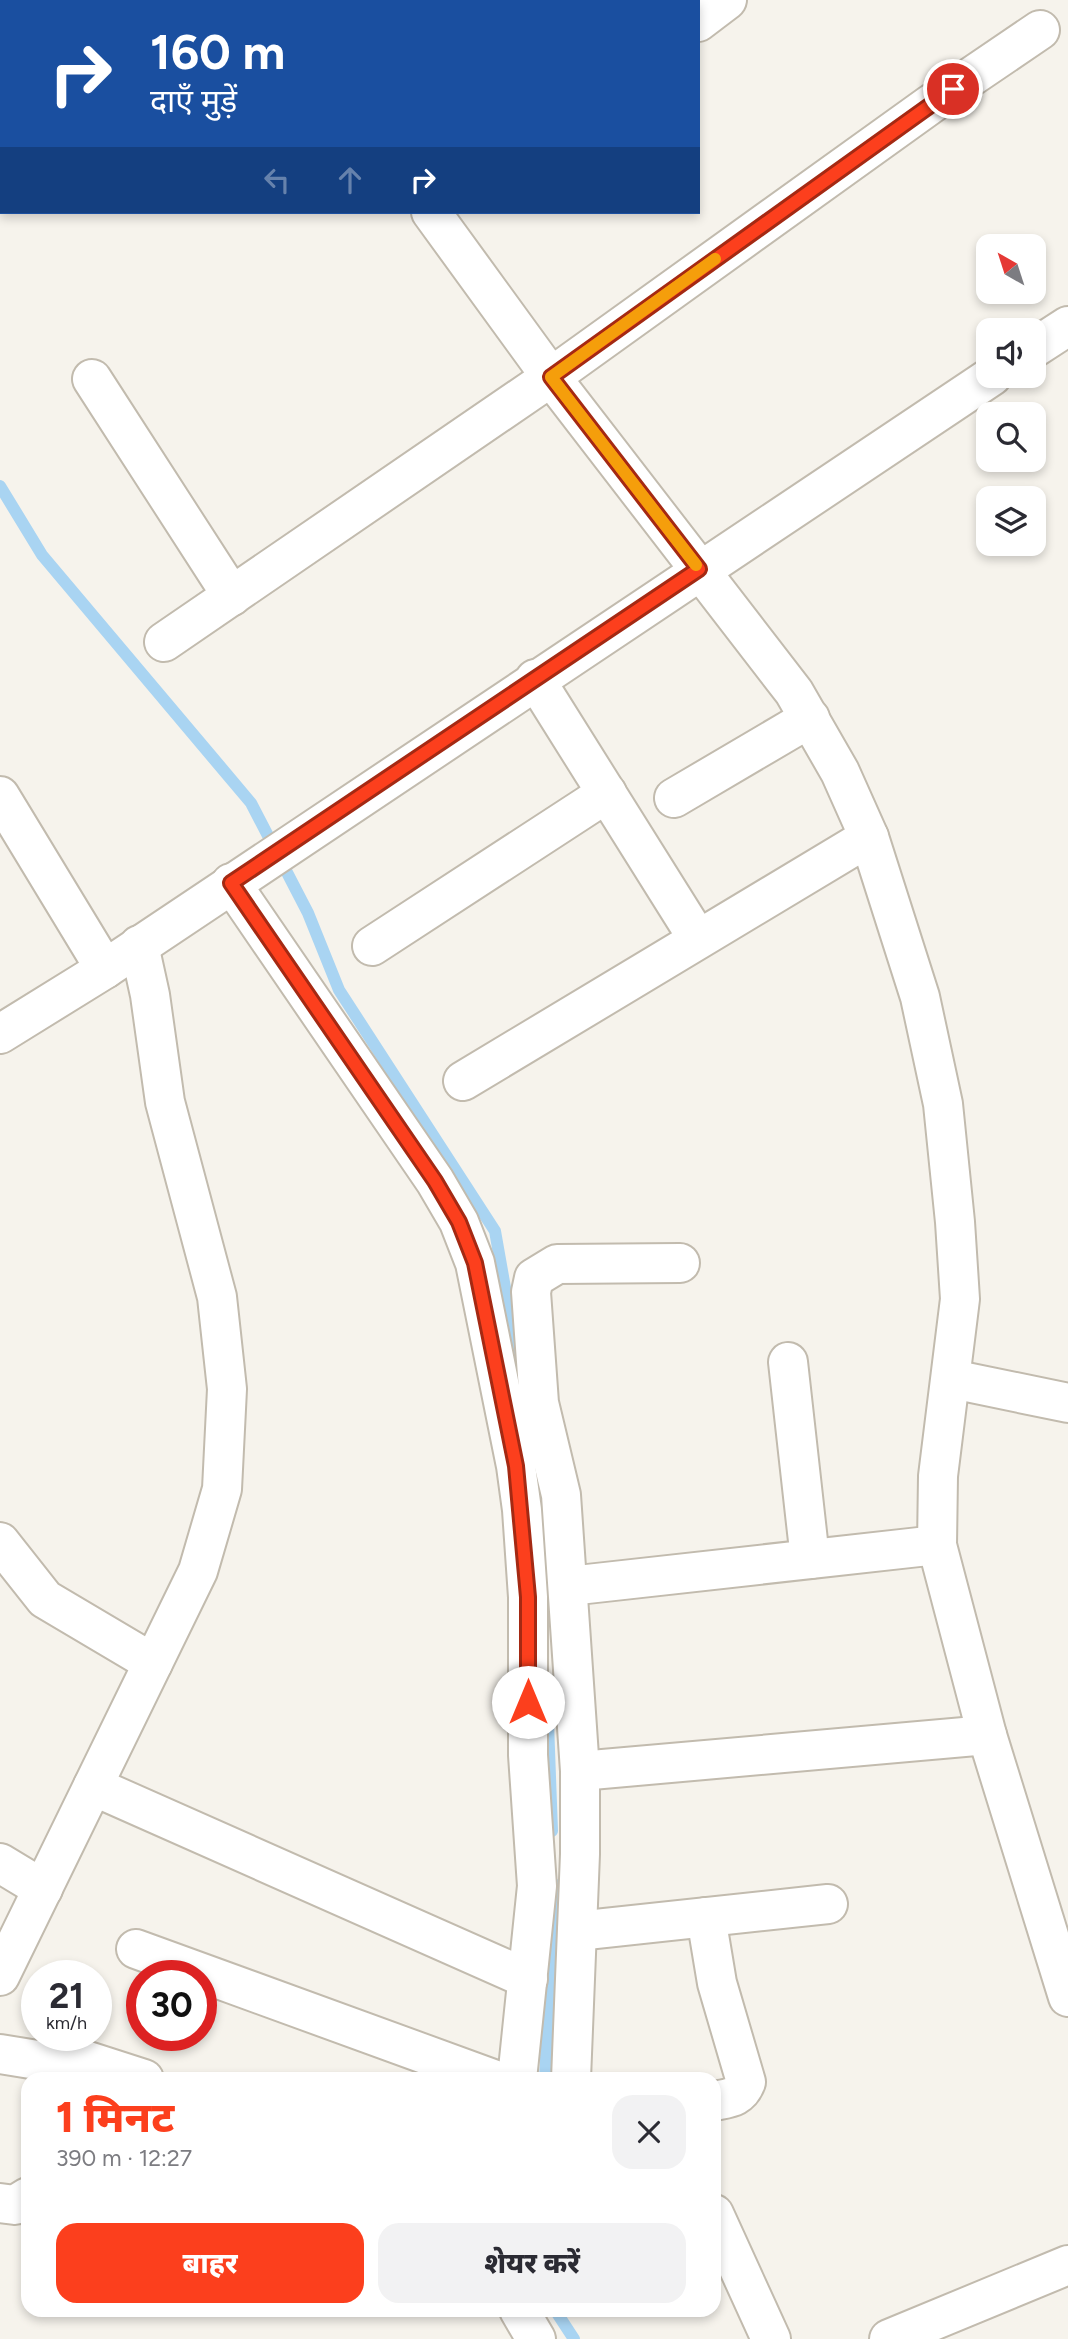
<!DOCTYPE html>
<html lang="hi">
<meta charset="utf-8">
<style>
body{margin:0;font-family:Figtree,"Noto Sans Devanagari",sans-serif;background:#f2f2f3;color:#2b2b33;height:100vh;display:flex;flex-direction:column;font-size:26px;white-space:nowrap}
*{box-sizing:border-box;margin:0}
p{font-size:23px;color:#7c7c81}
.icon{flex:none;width:38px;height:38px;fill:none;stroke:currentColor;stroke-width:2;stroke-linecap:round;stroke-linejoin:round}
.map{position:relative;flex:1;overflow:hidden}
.side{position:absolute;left:21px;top:2072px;width:700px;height:245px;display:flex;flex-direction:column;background:#fff;border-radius:21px;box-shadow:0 4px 10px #0003}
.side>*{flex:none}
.banner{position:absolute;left:0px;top:0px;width:700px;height:214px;box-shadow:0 4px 10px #0003;background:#1a4fa0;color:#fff;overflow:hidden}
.needle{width:46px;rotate:321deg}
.controls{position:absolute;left:976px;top:234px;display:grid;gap:14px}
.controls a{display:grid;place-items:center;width:70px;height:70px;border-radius:14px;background:#fff;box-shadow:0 4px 10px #0003;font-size:35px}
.speed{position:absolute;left:21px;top:1960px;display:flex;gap:14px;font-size:35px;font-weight:700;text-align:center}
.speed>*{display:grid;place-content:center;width:91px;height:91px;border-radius:50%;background:#fff;box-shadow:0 4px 10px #0003;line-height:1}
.speed small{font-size:18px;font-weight:400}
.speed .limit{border:10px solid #d22;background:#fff;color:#111}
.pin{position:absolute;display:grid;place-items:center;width:60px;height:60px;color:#fff;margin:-30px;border:4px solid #fff;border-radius:50%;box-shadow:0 2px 7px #0007}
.me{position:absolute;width:77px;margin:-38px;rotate:0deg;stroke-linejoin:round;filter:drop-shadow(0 0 5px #0008)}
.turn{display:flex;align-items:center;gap:24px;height:147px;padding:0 35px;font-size:32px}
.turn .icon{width:91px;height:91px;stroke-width:2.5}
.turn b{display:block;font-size:49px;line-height:60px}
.lanes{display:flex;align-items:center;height:66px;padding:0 35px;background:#0003;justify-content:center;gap:35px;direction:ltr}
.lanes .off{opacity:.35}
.round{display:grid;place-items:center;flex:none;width:74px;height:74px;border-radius:21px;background:#f2f2f3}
.overview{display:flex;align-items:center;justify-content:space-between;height:119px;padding:0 35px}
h1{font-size:42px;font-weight:800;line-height:52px;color:#fc3f1d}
.action{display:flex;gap:14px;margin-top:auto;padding:14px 35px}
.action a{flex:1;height:80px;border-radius:21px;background:#fc3f1d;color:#fff;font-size:28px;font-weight:800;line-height:80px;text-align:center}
.action a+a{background:#f2f2f3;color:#2b2b33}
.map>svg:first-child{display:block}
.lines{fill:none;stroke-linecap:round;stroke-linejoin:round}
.stream{stroke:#a9d4f2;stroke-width:12}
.minor-casing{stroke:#c2bbae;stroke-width:42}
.minor{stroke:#fff;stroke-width:38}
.route-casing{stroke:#a42913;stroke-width:18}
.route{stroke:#fc3f1d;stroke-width:12}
.slow{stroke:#f59e0b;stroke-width:12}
</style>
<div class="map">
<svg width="1068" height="2339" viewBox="0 0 1068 2339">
<rect width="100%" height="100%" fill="#f6f3ec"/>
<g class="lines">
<g class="stream">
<path d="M0 486 42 555 251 803 308 913 339 990 495 1231 519 1367"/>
<path d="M547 1695 552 1831"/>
<path d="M545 2079 554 1884"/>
<path d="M555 2310 574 2339"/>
</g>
<defs>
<g id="minor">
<path d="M300 0 301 2"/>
<path d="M528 0V2"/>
<path d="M136 2 141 0"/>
<path d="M698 22 727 0"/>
<path d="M0 50 2 49"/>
<path d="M431 212 551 377 794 692 840 772 869 837 920 997 943 1104 955 1222 960 1299 938 1476 937 1545 987 1735 1068 1997"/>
<path d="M1034 348 1068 326"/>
<path d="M92 379 232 596"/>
<path d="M164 642 551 377 931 104 1040 30"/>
<path d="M535 679 698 939"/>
<path d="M0 796 105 969"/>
<path d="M674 798 810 718"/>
<path d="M231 883 435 1181 459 1222 475 1263 516 1466 522 1510 528 1597V1755L537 1886 517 2079"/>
<path d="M372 946 607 793"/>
<path d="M0 1034 105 969 992 376"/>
<path d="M463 1081 869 837"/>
<path d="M788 1362 810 1559"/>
<path d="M952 1379 1068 1403"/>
<path d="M0 1542 45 1599 153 1663"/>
<path d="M569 1586 937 1545"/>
<path d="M580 1771 987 1735"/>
<path d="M93 1786 528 1979"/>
<path d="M0 1863 43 1889"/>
<path d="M706 1917 717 1983 746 2082C740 2098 729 2098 714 2101"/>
<path d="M577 1931 828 1904"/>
<path d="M136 1949 493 2079"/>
<path d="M0 1976 198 1571 222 1489 227 1389 217 1297 165 1102 150 995 139 945"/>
<path d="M0 2054 37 2060H85L144 2079"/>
<path d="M571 2079 580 1854V1771L561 1495 539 1403 531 1292 534 1278 557 1264 680 1263"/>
<path d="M0 2203 15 2205 28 2197"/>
<path d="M714 2214 771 2339"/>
<path d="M519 2310 536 2339"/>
<path d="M889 2339 1068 2265"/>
</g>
</defs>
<use href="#minor" class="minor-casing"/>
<use href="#minor" class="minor"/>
</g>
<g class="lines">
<defs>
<path id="route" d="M528 1702V1597L516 1466 475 1263 459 1222 435 1181 231 883 699 569 551 377 953 89"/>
</defs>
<use href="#route" class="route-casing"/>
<use href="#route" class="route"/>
<path class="slow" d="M696 565 551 377 715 259"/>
</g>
</svg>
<div class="controls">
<a><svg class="needle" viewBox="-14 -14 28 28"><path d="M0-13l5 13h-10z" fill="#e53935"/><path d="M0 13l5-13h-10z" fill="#7c7c81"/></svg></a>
<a><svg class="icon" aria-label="sound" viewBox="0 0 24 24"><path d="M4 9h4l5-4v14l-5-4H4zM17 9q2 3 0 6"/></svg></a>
<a><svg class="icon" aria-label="search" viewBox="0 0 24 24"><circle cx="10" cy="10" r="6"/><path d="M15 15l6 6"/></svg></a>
<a><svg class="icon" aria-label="layers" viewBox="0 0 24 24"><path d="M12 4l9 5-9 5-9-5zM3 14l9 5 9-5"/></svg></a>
</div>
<div class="speed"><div>21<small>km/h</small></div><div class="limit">30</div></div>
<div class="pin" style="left:953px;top:89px;background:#d93025"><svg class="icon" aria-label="arrive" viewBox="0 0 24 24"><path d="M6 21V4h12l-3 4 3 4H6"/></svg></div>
<svg class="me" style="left:528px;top:1702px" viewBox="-20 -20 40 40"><circle r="19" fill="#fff"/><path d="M0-13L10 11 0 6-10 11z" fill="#fc3f1d"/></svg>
<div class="banner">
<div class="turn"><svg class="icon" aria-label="right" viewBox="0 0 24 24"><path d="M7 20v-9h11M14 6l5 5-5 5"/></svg><div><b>160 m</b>दाएँ मुड़ें</div></div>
<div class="lanes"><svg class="icon off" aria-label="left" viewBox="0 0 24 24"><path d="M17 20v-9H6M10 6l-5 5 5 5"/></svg><svg class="icon off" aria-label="ahead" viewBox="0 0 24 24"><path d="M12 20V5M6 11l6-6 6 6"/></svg><svg class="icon" aria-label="right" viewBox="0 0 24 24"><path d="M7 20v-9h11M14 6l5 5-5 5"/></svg></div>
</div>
<section class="side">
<div class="overview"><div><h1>1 मिनट</h1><p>390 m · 12:27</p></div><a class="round"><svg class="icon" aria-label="close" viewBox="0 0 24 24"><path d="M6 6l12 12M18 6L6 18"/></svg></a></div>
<div class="action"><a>बाहर</a><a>शेयर करें</a></div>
</section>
</div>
